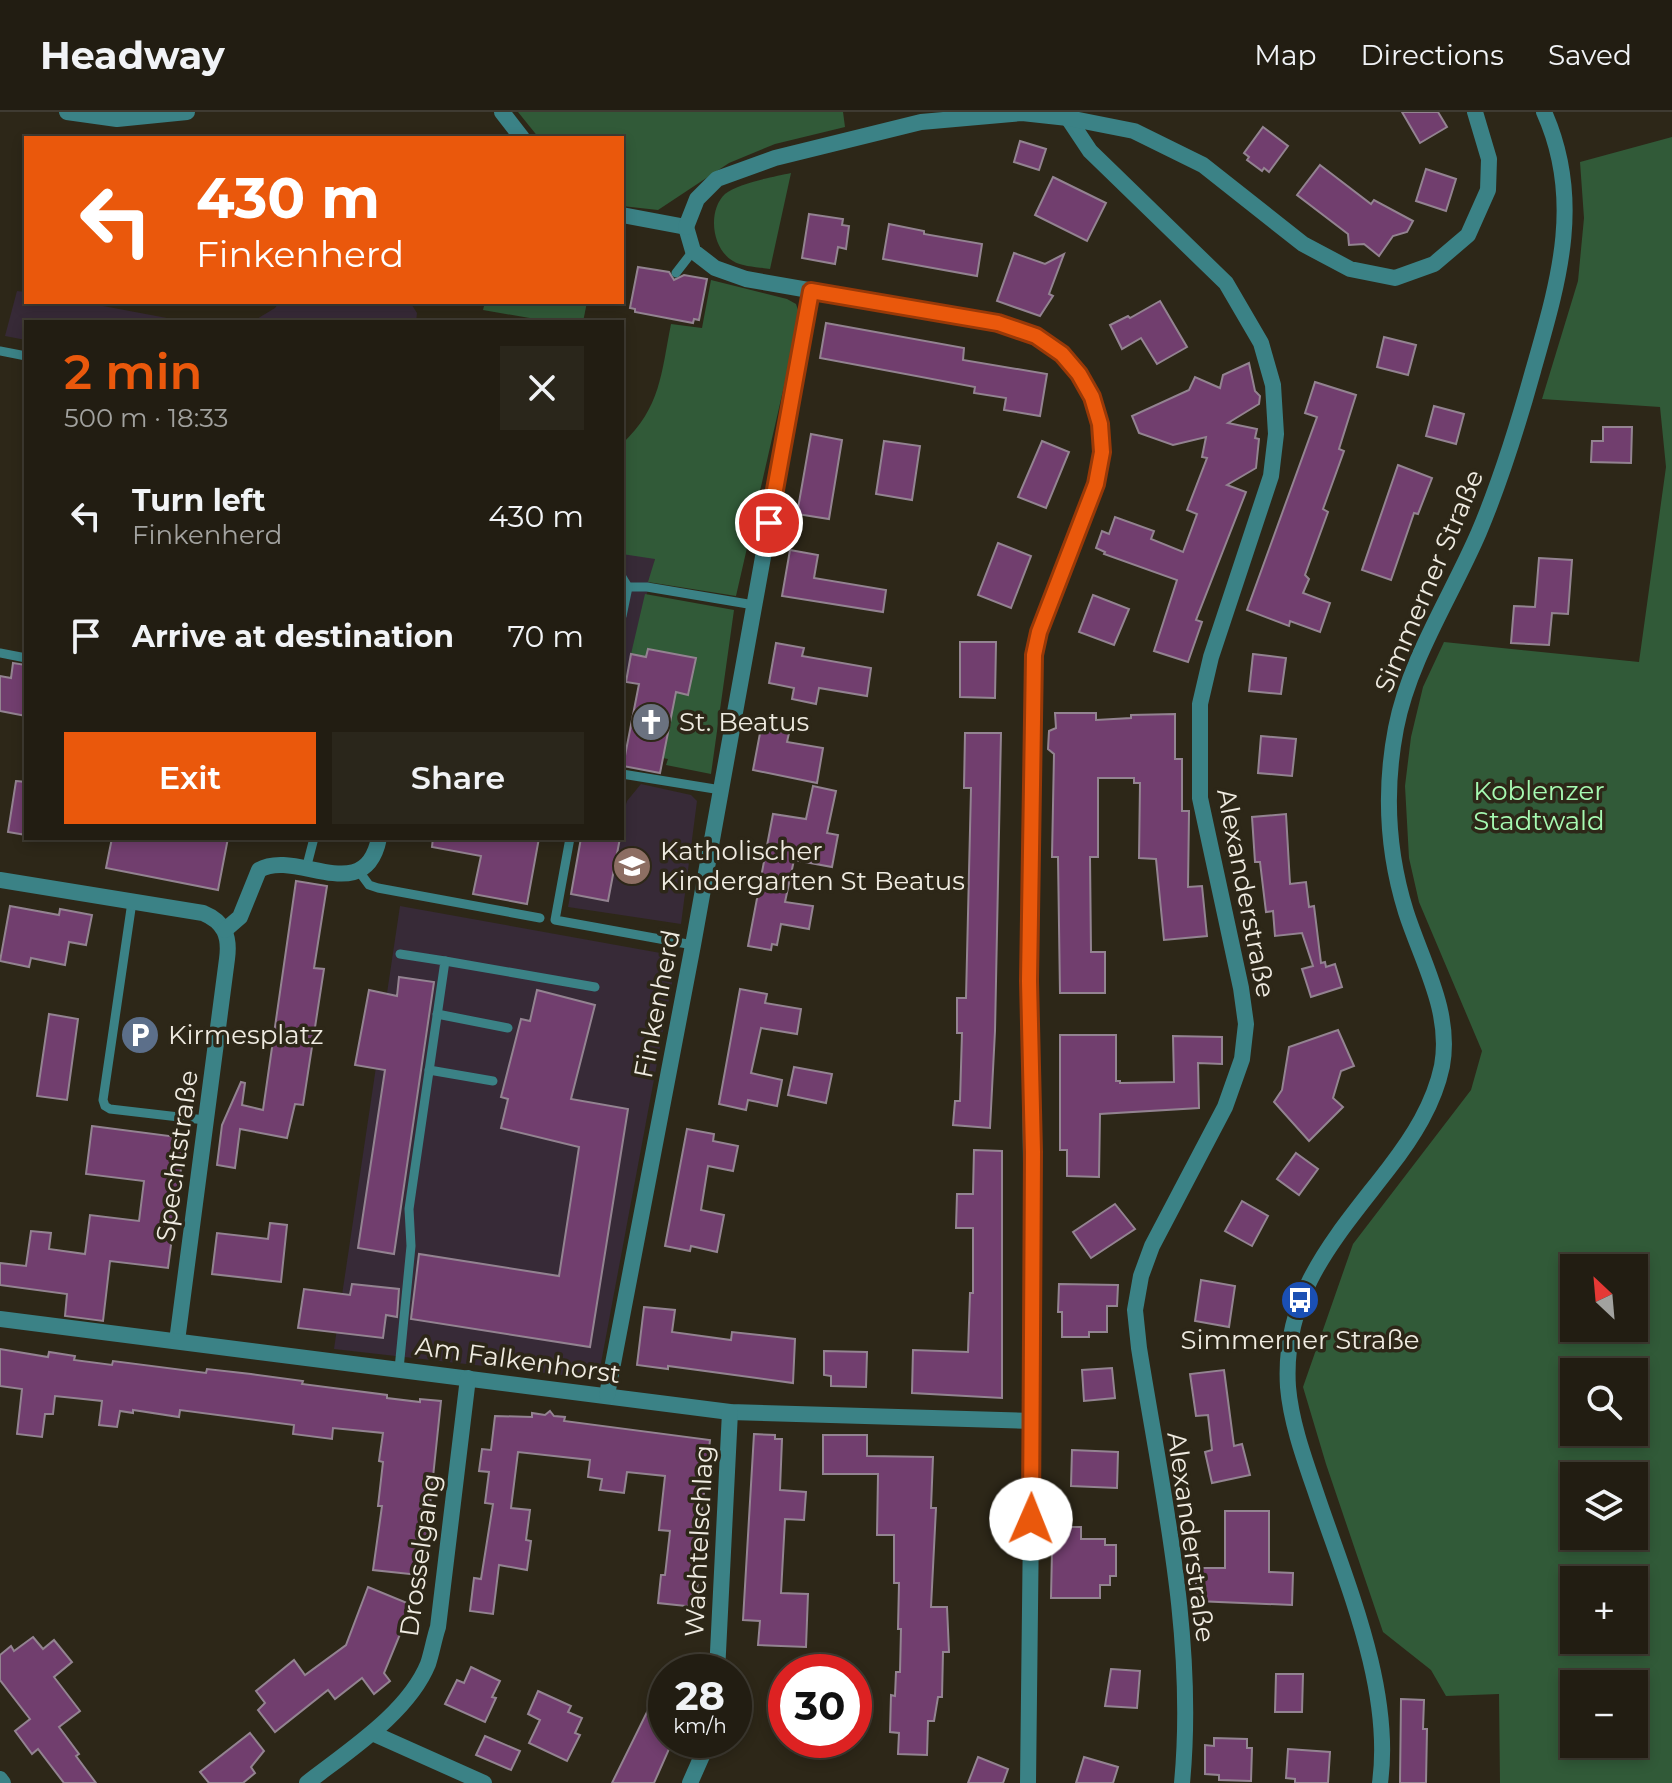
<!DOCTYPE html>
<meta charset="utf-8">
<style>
body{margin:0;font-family:Montserrat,sans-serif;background:#2a261b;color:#f1f3f6;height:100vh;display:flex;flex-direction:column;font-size:30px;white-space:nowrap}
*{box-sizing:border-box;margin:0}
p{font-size:26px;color:#a2a29f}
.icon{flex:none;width:44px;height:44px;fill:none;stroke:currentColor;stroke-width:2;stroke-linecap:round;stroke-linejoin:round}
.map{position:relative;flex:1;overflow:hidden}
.sheet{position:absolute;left:24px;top:208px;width:600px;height:520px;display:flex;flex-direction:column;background:#221d12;border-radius:0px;box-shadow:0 4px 12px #0003,0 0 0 2px #3f3b32}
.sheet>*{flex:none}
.hud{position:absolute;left:24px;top:24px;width:600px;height:168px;border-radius:0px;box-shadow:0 4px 12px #0003,0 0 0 2px #3f3b32;background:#ea580c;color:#fff;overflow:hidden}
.needle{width:52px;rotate:334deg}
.controls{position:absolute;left:1560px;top:1142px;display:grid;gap:16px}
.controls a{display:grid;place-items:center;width:88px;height:88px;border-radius:0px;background:#221d12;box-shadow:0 4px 12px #0003,0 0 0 2px #3f3b32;font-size:40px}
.speed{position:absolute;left:648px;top:1542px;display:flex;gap:16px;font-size:40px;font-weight:700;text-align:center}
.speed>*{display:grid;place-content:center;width:104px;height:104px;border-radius:50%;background:#221d12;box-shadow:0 4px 12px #0003,0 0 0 2px #3f3b32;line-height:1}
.speed small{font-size:20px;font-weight:400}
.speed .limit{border:12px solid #d22;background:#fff;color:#111}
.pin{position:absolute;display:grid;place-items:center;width:68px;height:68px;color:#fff;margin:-34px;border:4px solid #fff;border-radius:50%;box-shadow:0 2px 8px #0007}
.me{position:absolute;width:88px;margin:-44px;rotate:1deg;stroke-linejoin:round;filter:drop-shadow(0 0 6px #0008)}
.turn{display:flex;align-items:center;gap:28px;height:168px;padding:0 40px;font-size:36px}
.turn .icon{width:104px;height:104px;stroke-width:2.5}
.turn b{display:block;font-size:56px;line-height:68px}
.round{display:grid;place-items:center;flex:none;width:84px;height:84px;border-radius:0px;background:#2a261b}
.summary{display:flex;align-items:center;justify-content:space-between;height:136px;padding:0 40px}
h1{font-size:48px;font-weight:600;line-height:60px;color:#ea580c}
.cta{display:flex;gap:16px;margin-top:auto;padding:16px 40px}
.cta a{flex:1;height:92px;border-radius:0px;background:#ea580c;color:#fff;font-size:32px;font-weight:600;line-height:92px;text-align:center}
.cta a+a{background:#2a261b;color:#f1f3f6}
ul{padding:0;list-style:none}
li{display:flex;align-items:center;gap:24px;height:120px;padding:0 40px}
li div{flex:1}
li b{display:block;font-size:30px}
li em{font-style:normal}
header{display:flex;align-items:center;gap:48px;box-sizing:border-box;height:112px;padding:0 40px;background:#221d12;border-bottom:2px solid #3f3b32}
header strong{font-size:38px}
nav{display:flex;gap:44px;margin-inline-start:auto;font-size:28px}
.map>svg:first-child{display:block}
.education{fill:#372a37}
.green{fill:#315a38;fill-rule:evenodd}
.building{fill:#713e6e;stroke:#938391;stroke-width:2}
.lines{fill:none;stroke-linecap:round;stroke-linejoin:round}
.service{stroke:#3b8286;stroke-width:9}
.minor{stroke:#3b8286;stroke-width:16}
.tertiary{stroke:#3b8286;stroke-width:16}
.route-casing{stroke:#983908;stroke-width:20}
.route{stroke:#ea580c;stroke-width:14}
.labels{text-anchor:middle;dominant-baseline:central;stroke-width:7;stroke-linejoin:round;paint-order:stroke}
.street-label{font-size:26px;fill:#efebe1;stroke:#2d2718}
.poi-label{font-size:26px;fill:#efebe1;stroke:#2d2718;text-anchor:start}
.park-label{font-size:26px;fill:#a6fab2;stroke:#2d2718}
</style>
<header>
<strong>Headway</strong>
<nav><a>Map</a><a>Directions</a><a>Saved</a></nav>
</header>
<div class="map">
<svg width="1672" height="1671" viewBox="0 0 1672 1671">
<rect width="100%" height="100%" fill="#2d2718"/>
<g class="education">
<path d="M17 179 26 180V190H82L188 210H26V228L5 224Z"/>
<path d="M280 190H410L417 201 416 210H252L275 196Z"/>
<path d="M622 350 655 447 622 590Z"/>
<path d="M641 672 691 683 697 689 681 812 568 795 581 726H622V707L627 689Z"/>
<path d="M400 794 666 842 673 847 675 855 601 1251 593 1261 580 1265 334 1237Z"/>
</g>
<g class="green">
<path d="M518 0H843L845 15 775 32 729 51 658 98 622 94V26H539Z"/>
<path d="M1672 25V1671H1500L1499 1582 1446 1584 1431 1558 1383 1520 1326 1352 1303 1275 1353 1132 1471 978 1482 939 1419 790 1409 746 1405 674 1411 625 1423 575 1444 530 1639 550 1666 355 1660 295 1542 287 1578 169 1584 106 1580 50ZM1574 1156H1634V1216H1574ZM1574 1260H1634V1320H1574ZM1634 1364V1424H1574V1364ZM1634 1468V1528H1574V1468ZM1574 1572H1634V1632H1574Z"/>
<path d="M791 61 770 157C759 155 742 155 733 149 712 137 707 99 725 82 738 71 773 65 791 61Z"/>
<path d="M711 168 787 187 796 192 800 204 736 484 648 470 655 447 622 442V332C661 295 661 262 671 212L702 216Z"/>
<path d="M485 190H587L583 210H553L483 198Z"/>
<path d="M645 482 734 498 711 662 666 653 668 647 663 646 676 580 689 582 695 547 648 537 646 545 631 542Z"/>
</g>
<g class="building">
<path d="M1402 0H1438L1447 15 1420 31Z"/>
<path d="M1263 15 1288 34 1269 60 1264 56 1262 59 1247 48 1249 45 1244 41Z"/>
<path d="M1020 29 1046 37 1039 58 1014 50Z"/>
<path d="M1320 53 1371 92 1374 88 1413 109 1407 120 1393 124 1379 144 1364 132 1349 133 1348 122 1297 83Z"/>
<path d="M1426 57 1456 67 1446 99 1416 89Z"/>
<path d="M1053 65 1106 91 1087 129 1035 103Z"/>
<path d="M809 102 843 107 842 113 849 114 846 137 838 135 835 152 802 146Z"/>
<path d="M889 112 924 119V122L982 132 977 164 883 147Z"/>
<path d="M1014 141 1045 152 1064 142 1049 182 1053 184 1040 204 997 189Z"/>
<path d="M638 155 669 160 674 168 684 163 707 167 699 208 694 207 693 211 635 200V197L630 196Z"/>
<path d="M1160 189 1187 235 1157 252 1141 226 1122 237 1110 213 1128 204 1130 206Z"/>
<path d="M826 211 964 236 963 248 1047 262 1040 304 1004 298 1006 286 974 281 975 275 820 246Z"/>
<path d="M1384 225 1416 233 1408 263 1377 255Z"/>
<path d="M1249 251 1255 279 1260 284 1259 292 1228 311 1257 317 1255 326 1259 327 1256 356 1227 373 1246 380 1196 508 1202 510 1188 550 1154 539 1177 468 1104 442 1105 440 1096 436 1102 419 1109 422 1115 405 1154 419 1151 427 1183 440 1197 402 1187 398 1207 346 1202 345 1206 325 1173 333 1139 321 1132 304 1189 278 1195 265 1220 276 1223 263Z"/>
<path d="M1315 270 1356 283 1339 337 1344 339 1323 397 1328 400 1305 463 1309 467 1303 481 1330 491 1320 520 1290 509 1289 514 1247 498 1317 305 1305 301Z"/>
<path d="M1434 294 1464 302 1456 332 1426 324Z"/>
<path d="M1603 315H1632L1631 351 1591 350 1592 329H1603Z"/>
<path d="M811 322 842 328 829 407 797 402Z"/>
<path d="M884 329 920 334 912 388 876 382Z"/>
<path d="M1042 329 1069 340 1046 396 1018 385Z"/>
<path d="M1398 353 1432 366 1418 402 1414 401 1391 468 1362 458Z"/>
<path d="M998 431 1031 444 1011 496 978 483Z"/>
<path d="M790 438 818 443 814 466 886 478 883 500 782 484Z"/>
<path d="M1539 446 1572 448 1568 502 1552 501 1549 533 1511 531 1514 494 1535 495Z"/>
<path d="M1093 483 1129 497 1114 533 1079 520Z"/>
<path d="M960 530H996L995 586 960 585Z"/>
<path d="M776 531 804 536 802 544 871 556 867 584 819 576 816 592 792 587 794 576 769 571Z"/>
<path d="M648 537 696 546 688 583 676 580 660 661 623 654 639 572 626 570 631 542 646 545Z"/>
<path d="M1253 542 1286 546 1281 582 1249 579Z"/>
<path d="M13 551 26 553V604L0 599V564L11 566Z"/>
<path d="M1055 601H1096V608L1131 606V603L1175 602V647H1182V699H1189L1188 775 1202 774 1207 824 1164 828 1156 747 1139 746 1140 671H1134V666H1098V745H1090L1091 840H1105V881H1060L1058 745H1052L1054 642 1048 637 1049 619 1056 616Z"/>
<path d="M761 616 789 621 787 630 823 636 817 671 753 658Z"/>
<path d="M965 621H1001L995 919 990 1016 953 1013 955 989H960L962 921H957V886H966L971 676H964Z"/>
<path d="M1261 624 1296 627 1292 664 1258 661Z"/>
<path d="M16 669 26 670V723L8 720Z"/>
<path d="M813 674 836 679 827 721 838 723 832 755 794 748 785 790 813 794 809 817 781 812 777 833 772 832 771 838 748 834 773 702 806 707Z"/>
<path d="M1286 702 1290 772 1306 770 1309 795 1314 794 1321 851 1325 850 1326 855 1335 852 1342 875 1311 885 1302 857 1313 854 1302 821 1275 824 1273 799 1266 800 1260 750H1255L1252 705Z"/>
<path d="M112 726H228L218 778 106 756Z"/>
<path d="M433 726H539L527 792 473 782 481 744 432 735Z"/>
<path d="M581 726H620L608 789 571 782Z"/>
<path d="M296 769 327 774 314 856 324 857 303 993 295 992 287 1026 240 1017 235 1056 217 1053 222 1013 241 970 245 971 242 993 263 998Z"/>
<path d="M10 794 59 803 60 797 92 803 86 833 69 830 65 853 31 846 29 855 0 849Z"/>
<path d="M399 865 434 870 394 1142 358 1136 385 958 355 953 369 878 397 884Z"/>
<path d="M740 877 767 882 765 891 801 897 797 922 761 916 751 961 782 968 777 994 748 988 746 998 719 992Z"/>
<path d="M537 878 595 893 571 987 628 997 590 1235 411 1207 419 1142 559 1164 579 1035 501 1016 508 987 501 985 521 907 530 909Z"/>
<path d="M49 902 78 907 67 988 37 984Z"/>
<path d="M1338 918 1354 954 1341 959 1333 986 1343 995 1309 1029 1274 990 1282 978 1289 935Z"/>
<path d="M1060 923H1116V969H1120V971L1174 970 1173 924 1222 925V952L1198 951 1199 996 1100 1002 1099 1065 1067 1064V1038H1060Z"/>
<path d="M794 955 832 962 826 991 788 983Z"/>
<path d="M92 1014 185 1026 168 1156 110 1149 103 1209 65 1204 67 1182 0 1173V1151L26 1154 31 1119 51 1121 49 1137 85 1142 90 1103 139 1109 144 1069 86 1062Z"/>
<path d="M687 1017 714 1022 713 1029 738 1034 733 1059 708 1054 701 1098 724 1103 717 1140 691 1134 690 1139 665 1134Z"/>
<path d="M974 1038 1002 1039V1286L912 1281 913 1238 968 1240 970 1181H973V1116H956L957 1082H973Z"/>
<path d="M1296 1041 1318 1057 1299 1083 1277 1067Z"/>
<path d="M1242 1089 1268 1104 1252 1134 1225 1119Z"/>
<path d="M1115 1092 1135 1117 1091 1146 1073 1120Z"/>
<path d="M270 1111 287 1113 281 1170 212 1162 217 1121 268 1127Z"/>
<path d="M1201 1168 1235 1174 1229 1215 1195 1209Z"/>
<path d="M352 1172 399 1177 397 1205 386 1203 383 1226 298 1216 304 1177 350 1183Z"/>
<path d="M1059 1172 1118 1173 1117 1194H1107V1220H1089V1225H1062V1200H1058Z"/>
<path d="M644 1195 675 1198 672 1220 731 1228 732 1220 795 1227 793 1271 668 1254V1257L637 1253Z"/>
<path d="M0 1237 48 1245 49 1240 75 1244 74 1248 112 1253 113 1249 206 1261 207 1257 251 1262 303 1269 302 1272 387 1283V1286L420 1290V1287L441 1289 427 1422 419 1463 373 1458 382 1394H378L383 1350 379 1349 383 1321 333 1316 332 1327 293 1322 294 1313 180 1298 179 1305 133 1298V1301L120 1299 117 1315 99 1313 102 1289 55 1284 53 1302H45L42 1325 17 1322 22 1277 0 1274Z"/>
<path d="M824 1239 867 1240 866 1275 831 1274V1264L824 1263Z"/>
<path d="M1112 1256 1115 1286 1084 1289 1082 1258Z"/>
<path d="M1224 1258 1234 1334 1242 1332 1250 1363 1212 1371 1205 1340 1212 1338 1208 1303 1196 1304 1190 1262Z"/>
<path d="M550 1299 554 1304 565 1305 564 1309 710 1328 694 1469 698 1470 695 1495 658 1491 661 1463H665L670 1419 659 1418 665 1364 627 1360 624 1381 600 1378 602 1367 588 1365 590 1348 518 1340 511 1396 530 1398 526 1428 531 1429 527 1458 499 1453 493 1502 470 1499 474 1466 481 1467 493 1392 485 1391 489 1360 479 1359 482 1337 491 1338 495 1304 532 1305V1301L545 1303Z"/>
<path d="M754 1322 775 1323V1327H782L780 1378 806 1380 804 1408 785 1407 781 1481 808 1482 806 1535 758 1533 760 1509 743 1508Z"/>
<path d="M823 1323H867V1344L933 1345 931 1396H936L931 1495H947L949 1540H943L942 1585H938L934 1609H928L927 1643 898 1642 899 1621 890 1620 891 1583 895 1584 896 1560H900L901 1517H898L899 1471H894V1423H877L878 1362H823Z"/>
<path d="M1072 1338 1118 1340 1117 1376 1071 1374Z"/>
<path d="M1225 1399H1269V1460L1293 1461 1292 1493 1196 1489V1456H1225Z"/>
<path d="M1046 1415H1081V1427H1105V1433H1116V1464H1110V1473H1100V1486H1051L1052 1439H1046Z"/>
<path d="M368 1475 412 1493 384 1561 390 1569 374 1582 362 1566 335 1587 328 1578 275 1620 258 1598 265 1591 256 1579 294 1548 305 1563 346 1533Z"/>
<path d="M33 1525 43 1537 54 1528 72 1550 54 1565 80 1599 59 1615 79 1642 76 1644 96 1671H64L38 1637 32 1642 15 1619 30 1607 0 1568V1543L11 1534 14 1539Z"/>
<path d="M471 1555 500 1569 492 1585 496 1586 485 1610 445 1592 457 1568 464 1571Z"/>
<path d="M1111 1557 1140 1559 1137 1596 1105 1594Z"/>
<path d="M1276 1562H1303L1302 1600H1275Z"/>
<path d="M538 1579 571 1594 568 1600 582 1606 575 1621 580 1623 567 1649 529 1631 540 1608 528 1602Z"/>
<path d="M1401 1587 1424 1588 1423 1617H1427L1426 1671H1400Z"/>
<path d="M648 1598 666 1606V1628H673L654 1671H612Z"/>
<path d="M250 1621 264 1639 251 1655 255 1661 243 1671H209L200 1660Z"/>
<path d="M485 1624 520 1639 511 1658 476 1643Z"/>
<path d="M1214 1626 1247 1627V1636H1252L1251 1669 1219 1668V1663L1205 1662V1633L1214 1634Z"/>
<path d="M1288 1637 1330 1640 1328 1671H1295V1667L1286 1666Z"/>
<path d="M978 1645 1008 1657 1003 1671H968Z"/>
<path d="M1084 1645 1118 1655 1113 1671H1076Z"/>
</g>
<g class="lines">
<g class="service">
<path d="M676 161 693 139"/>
<path d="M0 239 26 244"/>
<path d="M622 465 628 475H647L754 493"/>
<path d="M622 504 628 475"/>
<path d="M0 541 26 546"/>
<path d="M622 662 721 678"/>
<path d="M570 726 555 808 693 833"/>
<path d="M306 757 314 726"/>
<path d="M358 758 369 773 378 776 540 806"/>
<path d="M132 790 103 988 105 994 110 997 205 1008"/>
<path d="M445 849 595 875"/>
<path d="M437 902 508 916"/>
<path d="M429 958 493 969"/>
<path d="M399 1257 411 1134 409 1097 445 849 400 842"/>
</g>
<g class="minor">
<path d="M67 0 117 7 187 0"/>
<path d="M502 0 522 26"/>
<path d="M1068 6 1090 39 1226 171 1261 231 1273 273 1276 322 1271 364 1211 545 1200 592V686L1241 876 1246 912 1242 947 1225 995 1152 1134 1141 1164 1135 1198 1139 1236C1162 1380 1196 1525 1182 1671"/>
<path d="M622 103 686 115"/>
<path d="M686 115 693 139 715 156 746 167 998 211C1012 216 1027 219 1039 226 1078 249 1104 293 1102 339 1101 366 1088 392 1079 416 1065 451 1052 486 1039 520L1034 543 1029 869 1033 1235 1028 1671"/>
<path d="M686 115 697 87 717 67 775 46 921 10 1022 1 1068 6 1134 19 1203 53 1303 132 1350 157 1395 166 1434 152 1468 123 1488 78 1489 47 1475 0"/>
<path d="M0 768 203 801C225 810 230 825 227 847L177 1229"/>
<path d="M225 818 240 805 259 758C296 736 365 797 379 726"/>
<path d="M0 1207 730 1300 1032 1309"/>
<path d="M607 1283 693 833 811 179"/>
<path d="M717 1560 730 1300"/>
<path d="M372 1621 484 1671"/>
<path d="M0 1667 3 1671"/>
<path d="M307 1671C348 1639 408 1601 428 1552 432 1540 434 1527 438 1515L468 1266"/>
<path d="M690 1671 709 1628"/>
</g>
<path class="tertiary" d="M1380 1671C1393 1575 1345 1468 1315 1378 1304 1346 1291 1310 1288 1275 1282 1181 1336 1125 1389 1056 1413 1025 1434 992 1442 954 1452 900 1422 850 1406 800 1387 739 1384 678 1396 616 1409 548 1452 483 1479 420 1501 368 1518 313 1533 259 1558 171 1584 89 1544 0"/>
</g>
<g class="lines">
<defs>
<path id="route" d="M769 411 811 179 998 211 1036 224 1062 242 1079 262 1092 285 1100 312 1102 340 1096 372 1039 520 1034 543 1029 869 1033 1040 1031 1407"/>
</defs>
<use href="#route" class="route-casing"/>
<use href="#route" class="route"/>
</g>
<defs>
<symbol id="church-disc" viewBox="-11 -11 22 22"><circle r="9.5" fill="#6b7280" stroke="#2d2718"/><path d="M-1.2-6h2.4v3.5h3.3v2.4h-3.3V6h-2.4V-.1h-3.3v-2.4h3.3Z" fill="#fff"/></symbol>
<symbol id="school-disc" viewBox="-11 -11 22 22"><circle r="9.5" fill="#8d6e63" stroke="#2d2718"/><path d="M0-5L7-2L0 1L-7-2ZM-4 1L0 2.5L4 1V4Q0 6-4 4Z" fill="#fff"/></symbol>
<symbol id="parking-disc" viewBox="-11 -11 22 22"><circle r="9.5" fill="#5c6f8a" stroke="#2d2718"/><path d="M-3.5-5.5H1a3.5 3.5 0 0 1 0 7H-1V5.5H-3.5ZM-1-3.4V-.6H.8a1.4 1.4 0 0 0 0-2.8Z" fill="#fff"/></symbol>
<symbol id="bus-disc" viewBox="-11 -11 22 22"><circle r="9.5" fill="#1a4fb4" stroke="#2d2718"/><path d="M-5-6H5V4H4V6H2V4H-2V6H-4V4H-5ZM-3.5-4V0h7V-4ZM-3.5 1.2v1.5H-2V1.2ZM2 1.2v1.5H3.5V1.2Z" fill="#fff"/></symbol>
</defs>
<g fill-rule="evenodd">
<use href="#church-disc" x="629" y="588" width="44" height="44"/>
<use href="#school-disc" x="610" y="732" width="44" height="44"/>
<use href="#parking-disc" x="118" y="901" width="44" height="44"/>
<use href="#bus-disc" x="1278" y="1166" width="44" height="44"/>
</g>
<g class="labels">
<g class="street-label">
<text transform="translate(1429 469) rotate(-67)">Simmerner Straße</text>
<text transform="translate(1246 781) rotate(79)">Alexanderstraße</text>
<text transform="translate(657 892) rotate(-79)">Finkenherd</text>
<text transform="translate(177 1044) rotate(-82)">Spechtstraße</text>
<text transform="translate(518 1248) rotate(8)">Am Falkenhorst</text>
<text transform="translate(1191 1425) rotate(82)">Alexanderstraße</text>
<text transform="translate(699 1429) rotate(-87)">Wachtelschlag</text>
<text transform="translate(420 1443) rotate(-82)">Drosselgang</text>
</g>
<g class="poi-label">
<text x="679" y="610">St. Beatus</text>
<text x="660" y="739">Katholischer<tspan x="660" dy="30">Kindergarten St Beatus</tspan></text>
<text x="168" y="923">Kirmesplatz</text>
<text x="1300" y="1228" text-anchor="middle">Simmerner Straße</text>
</g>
<g class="park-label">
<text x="1539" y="679">Koblenzer<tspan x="1539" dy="30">Stadtwald</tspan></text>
</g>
</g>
</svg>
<div class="controls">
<a><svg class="needle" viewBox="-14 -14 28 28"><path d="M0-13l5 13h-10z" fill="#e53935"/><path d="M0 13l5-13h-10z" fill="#a2a29f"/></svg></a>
<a><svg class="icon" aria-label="search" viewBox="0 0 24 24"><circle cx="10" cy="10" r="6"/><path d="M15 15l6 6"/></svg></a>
<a><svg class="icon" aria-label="layers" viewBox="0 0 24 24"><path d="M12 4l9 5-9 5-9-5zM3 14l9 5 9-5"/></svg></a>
<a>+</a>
<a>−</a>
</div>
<div class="speed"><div>28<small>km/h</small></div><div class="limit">30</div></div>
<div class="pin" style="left:769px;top:411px;background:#d93025"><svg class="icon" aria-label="arrive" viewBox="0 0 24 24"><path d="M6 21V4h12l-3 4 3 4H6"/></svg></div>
<svg class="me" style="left:1031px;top:1407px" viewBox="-20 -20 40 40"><circle r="19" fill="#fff"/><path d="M0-13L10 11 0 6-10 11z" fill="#ea580c"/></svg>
<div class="hud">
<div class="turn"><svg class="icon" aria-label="left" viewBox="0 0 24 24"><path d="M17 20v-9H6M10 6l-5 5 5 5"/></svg><div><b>430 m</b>Finkenherd</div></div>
</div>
<section class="sheet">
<div class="summary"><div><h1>2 min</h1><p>500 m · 18:33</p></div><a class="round"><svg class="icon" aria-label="close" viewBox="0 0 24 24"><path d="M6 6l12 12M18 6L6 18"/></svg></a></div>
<ul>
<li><svg class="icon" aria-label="left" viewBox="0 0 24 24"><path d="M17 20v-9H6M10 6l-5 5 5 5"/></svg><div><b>Turn left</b><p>Finkenherd</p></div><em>430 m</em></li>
<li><svg class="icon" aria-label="arrive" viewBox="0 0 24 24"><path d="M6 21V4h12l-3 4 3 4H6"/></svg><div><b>Arrive at destination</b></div><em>70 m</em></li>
</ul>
<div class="cta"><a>Exit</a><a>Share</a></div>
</section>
</div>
